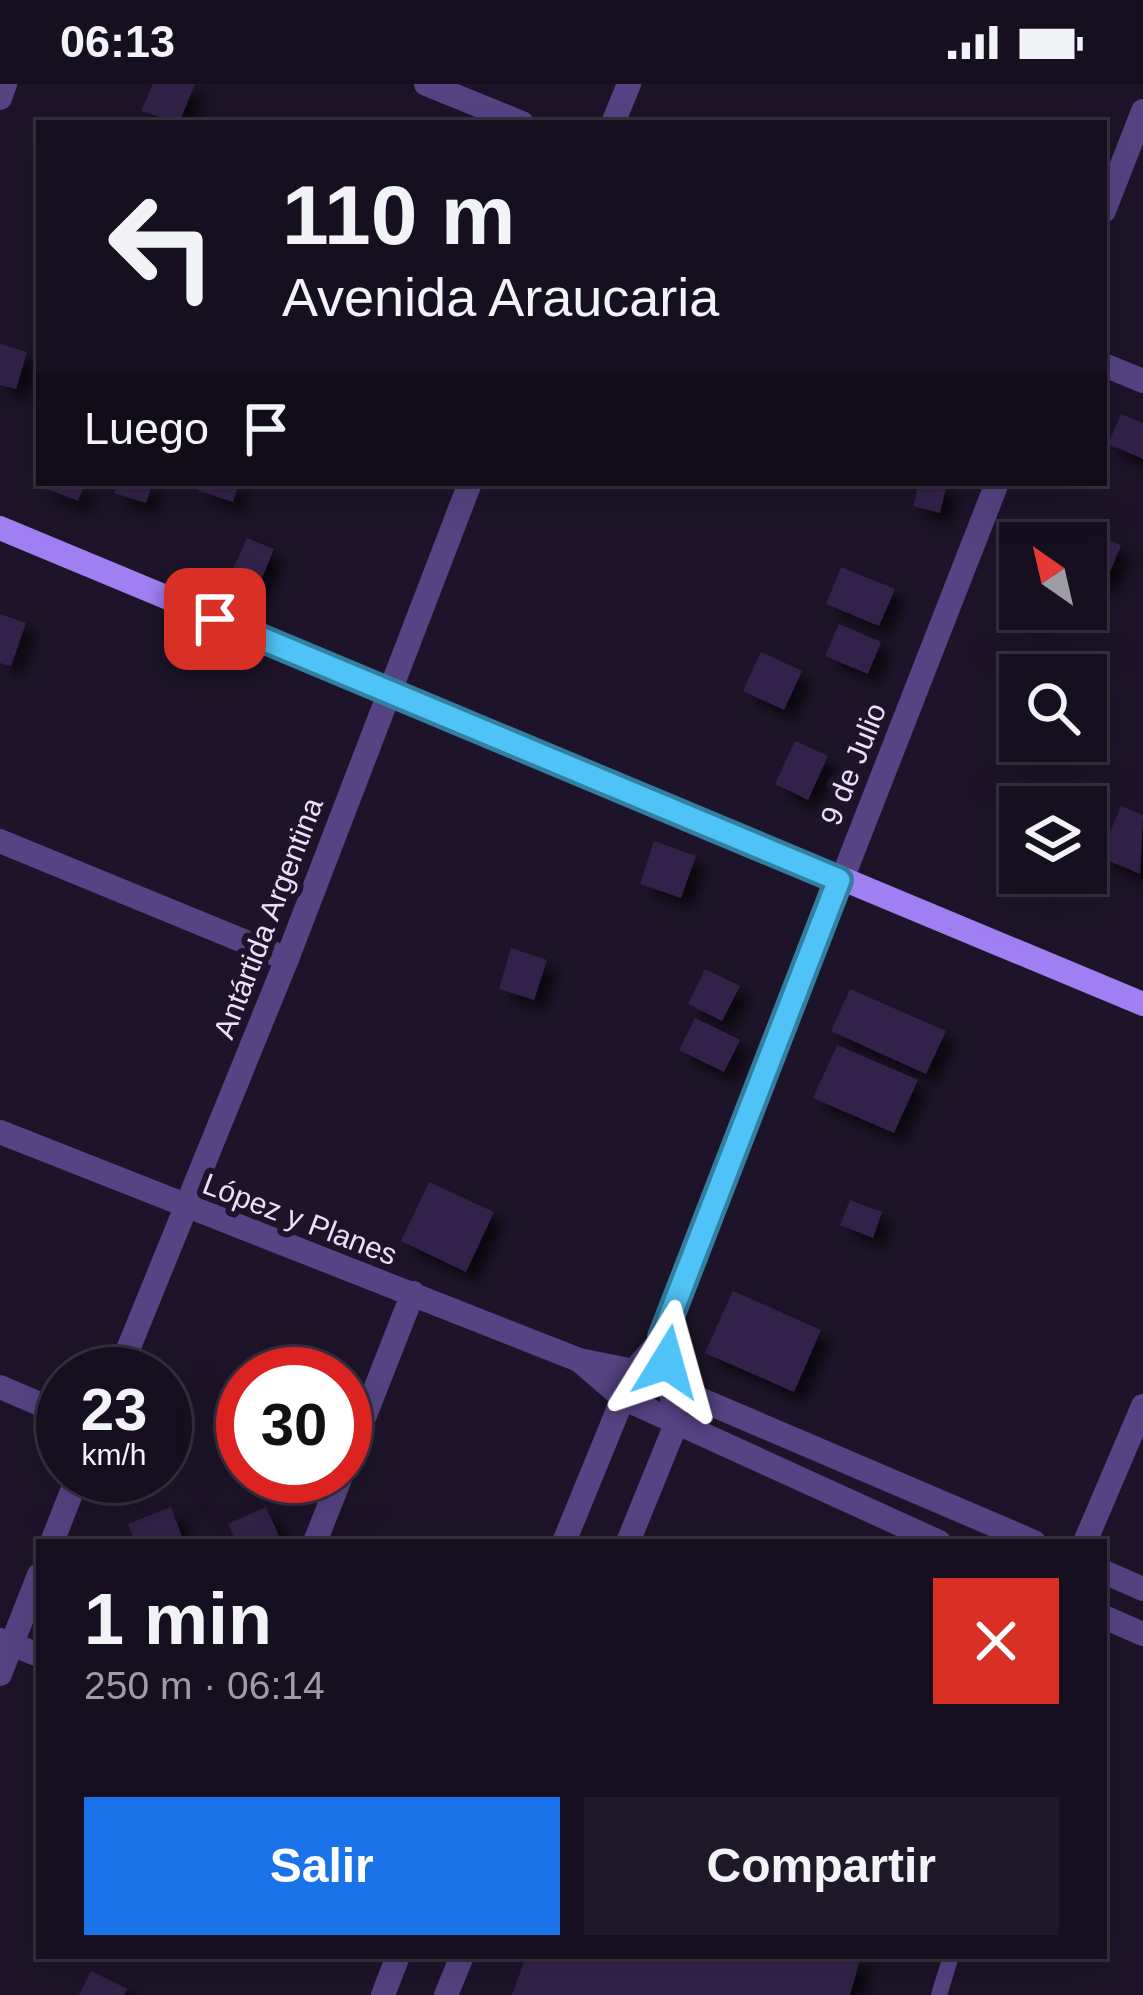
<!DOCTYPE html>
<html lang="es">
<meta charset="utf-8">
<style>
body{margin:0;font-family:Helvetica,sans-serif;background:#1f1828;color:#f1f3f6;height:100vh;display:flex;flex-direction:column;font-size:45px;white-space:nowrap}
*{box-sizing:border-box;margin:0}
p{font-size:39px;color:#9e9ca4}
.icon{flex:none;width:66px;height:66px;fill:none;stroke:currentColor;stroke-width:2;stroke-linecap:round;stroke-linejoin:round}
.map{position:relative;flex:1;overflow:hidden}
.drawer{position:absolute;left:36px;top:1455px;width:1071px;height:420px;display:flex;flex-direction:column;background:#160f1f;border-radius:0px;box-shadow:0 12px 48px #0002,0 0 0 3px #352f3d}
.drawer>*{flex:none}
.banner{position:absolute;left:36px;top:36px;width:1071px;height:366px;border-radius:0px;box-shadow:0 12px 48px #0002,0 0 0 3px #352f3d;background:#160f1f;color:#f1f3f6;overflow:hidden}
.needle{width:78px;rotate:326deg}
.tools{position:absolute;left:999px;top:438px;display:grid;gap:24px}
.tools a{display:grid;place-items:center;width:108px;height:108px;border-radius:0px;background:#160f1f;box-shadow:0 12px 48px #0002,0 0 0 3px #352f3d;font-size:60px}
.speed{position:absolute;left:36px;top:1263px;display:flex;gap:24px;font-size:60px;font-weight:700;text-align:center}
.speed>*{display:grid;place-content:center;width:156px;height:156px;border-radius:50%;background:#160f1f;box-shadow:0 12px 48px #0002,0 0 0 3px #352f3d;line-height:1}
.speed small{font-size:30px;font-weight:400}
.speed .limit{border:18px solid #d22;background:#fff;color:#111}
.pin{position:absolute;display:grid;place-items:center;width:102px;height:102px;color:#fff;margin:-51px;border-radius:24px;box-shadow:0 6px 18px #0006}
.me{position:absolute;width:132px;margin:-66px;rotate:8deg;stroke-linejoin:round;filter:drop-shadow(0 0 9px #0008)}
.turn{display:flex;align-items:center;gap:42px;height:252px;padding:0 48px;font-size:54px}
.turn .icon{width:156px;height:156px;stroke-width:2.5}
.turn b{display:block;font-size:84px;line-height:102px}
.then{display:flex;align-items:center;height:114px;padding:0 48px;background:#0003;gap:24px;font-size:45px}
.round{display:grid;place-items:center;flex:none;width:126px;height:126px;border-radius:0px;background:#1f1828}
.overview{display:flex;align-items:center;justify-content:space-between;height:204px;padding:0 48px}
h1{font-size:72px;font-weight:700;line-height:90px}
.button{display:flex;gap:24px;margin-top:auto;padding:24px 48px}
.button a{flex:1;height:138px;border-radius:0px;background:#1a73e8;color:#fff;font-size:48px;font-weight:700;line-height:138px;text-align:center}
.button a+a{background:#1f1828;color:#f1f3f6}
.status{display:flex;justify-content:space-between;align-items:center;height:84px;padding:0 60px;background:#160f1f;direction:ltr}
.status svg{height:33px;fill:currentColor}
.map>svg:first-child{display:block}
.building{fill:#332148;filter:url(#shadow)}
.lines{fill:none;stroke-linecap:round;stroke-linejoin:round}
.service{stroke:#564383;stroke-width:16}
.minor{stroke:#564383;stroke-width:24}
.secondary{stroke:#a07ff2;stroke-width:24}
.route-casing{stroke:#337fa1;stroke-width:30}
.route{stroke:#4fc3f7;stroke-width:21}
.labels{text-anchor:middle;dominant-baseline:central;stroke-width:12;stroke-linejoin:round;paint-order:stroke}
.street-label{font-size:30px;fill:#eadffc;stroke:#1d1429}
</style>
<div class="status"><b>06:13</b><svg viewBox="0 0 49 12"><path d="M0 12V9h3v3zM5 12V6h3v6zM10 12V3h3v9zM15 12V0h3v12zM26 1h20v11H26zM47 4h2v5h-2z"/></svg></div>
<div class="map">
<svg width="1143" height="1911" viewBox="0 0 1143 1911">
<defs>
<filter id="shadow"><feDropShadow dx="11" dy="11" stdDeviation="6" flood-color="#0009"/></filter>
</defs>
<rect width="100%" height="100%" fill="#1d1429"/>
<g class="building">
<path d="M153 0H195L179 39 141 27Z"/>
<path d="M0 260 27 268 16 305 0 301Z"/>
<path d="M1121 330 1143 339V375L1108 360Z"/>
<path d="M32 399H85L78 417Z"/>
<path d="M118 399H153L146 419 114 409Z"/>
<path d="M199 399H239L233 418 197 406Z"/>
<path d="M919 399H947L940 429 913 422Z"/>
<path d="M1088 448 1121 461 1106 498 1086 490Z"/>
<path d="M247 454 274 465 257 506 229 494Z"/>
<path d="M841 483 895 505 879 542 826 520Z"/>
<path d="M1020 502V525H1042L1034 539 1008 525Z"/>
<path d="M0 530 26 539 11 582 0 579Z"/>
<path d="M839 540 881 558 868 590 825 572Z"/>
<path d="M761 568 802 587 784 626 743 607Z"/>
<path d="M795 657 828 672 808 716 775 700Z"/>
<path d="M1121 722 1143 731 1140 790 1100 773Z"/>
<path d="M654 757 696 772 681 814 640 800Z"/>
<path d="M511 864 547 876 534 916 499 905Z"/>
<path d="M705 885 740 902 722 937 688 920Z"/>
<path d="M850 905 946 947 926 990 831 947Z"/>
<path d="M695 934 740 956 724 988 679 966Z"/>
<path d="M837 961 918 996 894 1049 813 1014Z"/>
<path d="M429 1098 494 1128 466 1188 401 1157Z"/>
<path d="M850 1116 882 1128 873 1154 840 1141Z"/>
<path d="M733 1207 821 1246 794 1308 705 1269Z"/>
<path d="M171 1423 184 1458H135L128 1440Z"/>
<path d="M266 1423 280 1454 236 1458 228 1440Z"/>
<path d="M526 1872H686L703 1877 705 1872H861L850 1911H512Z"/>
<path d="M91 1887 128 1905 124 1911H79Z"/>
</g>
<g class="lines">
<path class="service" d="M939 1911 951 1872"/>
<g class="minor">
<path d="M426 0 522 39"/>
<path d="M0 14 5 0"/>
<path d="M613 39 629 0"/>
<path d="M1104 127 1143 27"/>
<path d="M1104 281 1143 297"/>
<path d="M0 757 287 875"/>
<path d="M0 1048 579 1276 634 1287 1034 1458"/>
<path d="M581 1278 623 1314 939 1458"/>
<path d="M118 1290 287 875 470 399"/>
<path d="M0 1303 63 1330"/>
<path d="M345 1382 413 1209"/>
<path d="M52 1458 78 1392"/>
<path d="M315 1458 341 1392"/>
<path d="M564 1458 634 1287 663 1253 997 399"/>
<path d="M628 1458 676 1340 663 1253"/>
<path d="M1085 1458 1143 1322"/>
<path d="M1104 1488 1143 1505"/>
<path d="M1104 1533 1143 1550"/>
<path d="M0 1556 39 1571"/>
<path d="M0 1590 39 1491"/>
<path d="M383 1911 398 1872"/>
<path d="M446 1911 462 1872"/>
</g>
<path class="secondary" d="M0 444 1143 920"/>
</g>
<g class="lines">
<defs>
<path id="route" d="M215 535 839 796 662 1253 667 1278"/>
</defs>
<use href="#route" class="route-casing"/>
<use href="#route" class="route"/>
</g>
<g class="labels">
<g class="street-label">
<text transform="translate(853 680) rotate(-68)">9 de Julio</text>
<text transform="translate(268 834) rotate(-69)">Antártida Argentina</text>
<text transform="translate(300 1135) rotate(21)">López y Planes</text>
</g>
</g>
</svg>
<div class="tools">
<a><svg class="needle" viewBox="-14 -14 28 28"><path d="M0-13l5 13h-10z" fill="#e53935"/><path d="M0 13l5-13h-10z" fill="#9e9ca4"/></svg></a>
<a><svg class="icon" aria-label="search" viewBox="0 0 24 24"><circle cx="10" cy="10" r="6"/><path d="M15 15l6 6"/></svg></a>
<a><svg class="icon" aria-label="layers" viewBox="0 0 24 24"><path d="M12 4l9 5-9 5-9-5zM3 14l9 5 9-5"/></svg></a>
</div>
<div class="speed"><div>23<small>km/h</small></div><div class="limit">30</div></div>
<div class="pin" style="left:215px;top:535px;background:#d93025"><svg class="icon" aria-label="arrive" viewBox="0 0 24 24"><path d="M6 21V4h12l-3 4 3 4H6"/></svg></div>
<svg class="me" style="left:667px;top:1278px" viewBox="-20 -20 40 40"><path d="M0-17L14 15 0 8-14 15z" fill="#4fc3f7" stroke="#fff" stroke-width="4"/></svg>
<div class="banner">
<div class="turn"><svg class="icon" aria-label="left" viewBox="0 0 24 24"><path d="M17 20v-9H6M10 6l-5 5 5 5"/></svg><div><b>110 m</b>Avenida Araucaria</div></div>
<div class="then">Luego<svg class="icon" aria-label="arrive" viewBox="0 0 24 24"><path d="M6 21V4h12l-3 4 3 4H6"/></svg></div>
</div>
<section class="drawer">
<div class="overview"><div><h1>1 min</h1><p>250 m · 06:14</p></div><a class="round" style="background:#d93025;color:#fff"><svg class="icon" aria-label="close" viewBox="0 0 24 24"><path d="M6 6l12 12M18 6L6 18"/></svg></a></div>
<div class="button"><a>Salir</a><a>Compartir</a></div>
</section>
</div>
